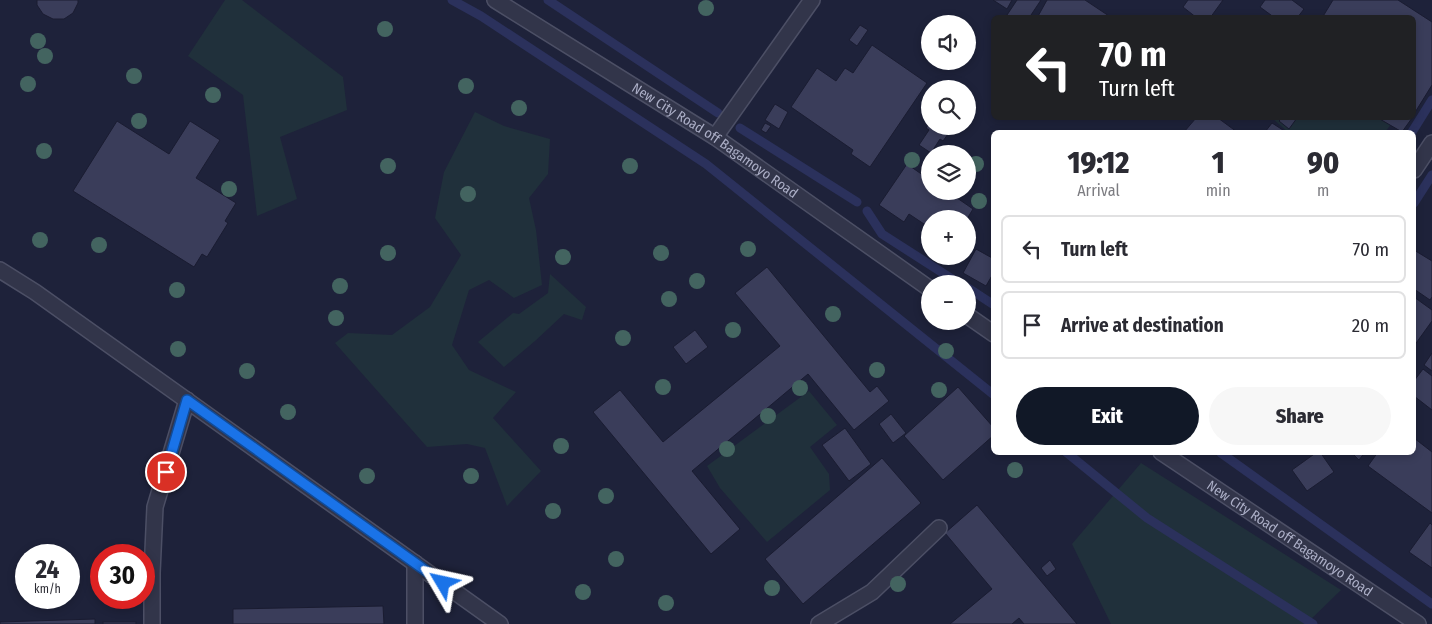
<!DOCTYPE html>
<meta charset="utf-8">
<style>
body{margin:0;font-family:"Fira Sans Condensed",sans-serif;background:#f7f7f7;color:#2b2b33;height:100vh;display:flex;flex-direction:column;font-size:19px;white-space:nowrap}
*{box-sizing:border-box;margin:0}
p{font-size:16px;color:#7c7c81}
.icon{flex:none;width:28px;height:28px;fill:none;stroke:currentColor;stroke-width:2;stroke-linecap:round;stroke-linejoin:round}
.map{position:relative;flex:1;overflow:hidden}
.panel{position:absolute;left:991px;top:130px;width:425px;height:325px;display:flex;flex-direction:column;background:#fff;border-radius:8px;box-shadow:0 2px 8px #0003}
.panel>*{flex:none}
.hud{position:absolute;left:991px;top:15px;width:425px;height:105px;border-radius:8px;box-shadow:0 2px 8px #0003;background:#202124;color:#fff;overflow:hidden}
.buttons{position:absolute;left:921px;top:15px;display:grid;gap:10px}
.buttons a{display:grid;place-items:center;width:55px;height:55px;border-radius:50%;background:#fff;box-shadow:0 2px 8px #0003;font-size:25px}
.speed{position:absolute;left:15px;top:544px;display:flex;gap:10px;font-size:25px;font-weight:700;text-align:center}
.speed>*{display:grid;place-content:center;width:65px;height:65px;border-radius:50%;background:#fff;box-shadow:0 2px 8px #0003;line-height:1}
.speed small{font-size:12px;font-weight:400}
.speed .limit{border:8px solid #d22;background:#fff;color:#111}
.pin{position:absolute;display:grid;place-items:center;width:42px;height:42px;color:#fff;margin:-21px;border:2px solid #fff;border-radius:50%;box-shadow:0 1px 5px #0007}
.me{position:absolute;width:55px;margin:-28px;rotate:306deg;stroke-linejoin:round;filter:drop-shadow(0 0 4px #0008)}
.turn{display:flex;align-items:center;gap:18px;height:105px;padding:0 25px;font-size:22px}
.turn .icon{width:65px;height:65px;stroke-width:2.5}
.turn b{display:block;font-size:35px;line-height:42px}
.eta{display:flex;justify-content:space-evenly;align-items:center;height:85px;text-align:center}
.eta b{font-size:30px;font-weight:800;line-height:35px}
.cta{display:flex;gap:10px;margin-top:auto;padding:10px 25px}
.cta a{flex:1;height:58px;border-radius:30px;background:#111827;color:#fff;font-size:20px;font-weight:800;line-height:58px;text-align:center}
.cta a+a{background:#f7f7f7;color:#2b2b33}
ul{padding:0;list-style:none}
li{display:flex;align-items:center;gap:15px;height:68px;margin:0 10px 8px;padding:0 15px;border:2px solid #e1e1e2;border-radius:8px}
li div{flex:1}
li b{display:block;font-size:19px}
li em{font-style:normal}
.map>svg:first-child{display:block}
.green{fill:#20303b}
.lines{fill:none;stroke-linecap:round;stroke-linejoin:round}
.stream{stroke:#2b315c;stroke-width:9}
.building{fill:#3a3d5a;stroke:#1a1c31}
.minor-casing{stroke:#4c4f65;stroke-width:18}
.minor{stroke:#32354a;stroke-width:15}
.tree{fill:#436460}
.route-casing{stroke:#114b97;stroke-width:12}
.route{stroke:#1a73e8;stroke-width:9}
.labels{text-anchor:middle;dominant-baseline:central;stroke-width:5;stroke-linejoin:round;paint-order:stroke}
.street-label{font-size:14px;fill:#acafc7;stroke:#181a2e}
</style>
<div class="map">
<svg width="1432" height="624" viewBox="0 0 1432 624">
<rect width="100%" height="100%" fill="#1e223a"/>
<g class="green">
<path d="M225 0H242L343 77 347 110 280 137 297 199 257 216 243 95 188 56Z"/>
<path d="M475 112 504 126 550 139 548 174 529 198 536 230 542 285 514 298 489 280 469 290 452 345 469 370 516 392 493 418 541 471 507 506 485 448 467 444 427 447 335 343 348 333 392 335 430 307 461 255 435 218 444 172Z"/>
<path d="M1272 118H1396L1385 132H1288Z"/>
<path d="M550 274 586 307 582 320 564 314 535 341 504 367 478 342 513 313 519 314 548 293Z"/>
<path d="M809 391 837 425 810 447 829 474 830 490 767 542 720 488 707 466Z"/>
<path d="M1141 463 1341 590 1306 624H1111L1072 544Z"/>
</g>
<g class="lines">
<g class="stream">
<path d="M452 0 481 16 706 164 994 395"/>
<path d="M548 0 718 113"/>
<path d="M740 128 857 202"/>
<path d="M1412 132 1432 100"/>
<path d="M1414 203 1432 175"/>
<path d="M867 211 882 234 960 284"/>
<path d="M968 288 994 305"/>
<path d="M1066 452 1147 518 1313 624"/>
<path d="M1221 453 1432 604"/>
</g>
</g>
<g class="building">
<path d="M37 0H78V3L73 13 64 19H53L43 14 37 5Z"/>
<path d="M993 0H1012L1007 9Z"/>
<path d="M1017 0H1041L1029 18H1005Z"/>
<path d="M1047 0H1085L1112 18H1037Z"/>
<path d="M1188 0H1223L1210 18H1197L1183 7Z"/>
<path d="M1265 0H1292L1304 9 1297 18H1275L1260 7Z"/>
<path d="M1333 0H1398L1432 22V85L1414 114V18H1322Z"/>
<path d="M860 25 868 30 857 46 849 40Z"/>
<path d="M872 45 927 83 870 167 851 154 853 150 791 107 817 68 836 81 845 68 853 73Z"/>
<path d="M775 104 788 112 779 129 765 120Z"/>
<path d="M1196 118H1218L1237 132H1184Z"/>
<path d="M1282 118H1297L1289 129 1279 121Z"/>
<path d="M1378 118H1412L1402 132Z"/>
<path d="M117 121 169 154 190 121 220 140 196 178 236 203 225 221 228 223 207 257 202 254 194 267 73 191Z"/>
<path d="M930 122V126L953 127 943 141 940 139 931 153 919 145 929 130 926 128Z"/>
<path d="M765 123 771 126 766 133 761 130Z"/>
<path d="M1272 123 1286 132H1265Z"/>
<path d="M907 164 930 180V191H947L973 209 967 219H930V228L909 214 904 222 879 205Z"/>
<path d="M976 249 994 259V272L986 286 963 273Z"/>
<path d="M1414 250 1432 261V297L1430 300 1414 289Z"/>
<path d="M767 267 870 392 877 386 889 401 854 430 808 374 692 471 740 529 711 554 593 412 620 390 663 442 780 346 735 293Z"/>
<path d="M1414 297 1432 310V321L1414 346Z"/>
<path d="M695 330 708 347 686 364 673 347Z"/>
<path d="M1432 353V371L1424 365Z"/>
<path d="M1423 369 1432 376V410L1414 396V381Z"/>
<path d="M958 387 994 428V435L943 480 904 436Z"/>
<path d="M891 414 906 433 893 443 879 424Z"/>
<path d="M845 428 871 464 849 481 822 445Z"/>
<path d="M1414 438 1432 452V513L1368 466 1378 452H1414Z"/>
<path d="M1317 452H1320L1334 472 1307 491 1292 470Z"/>
<path d="M1351 452H1365L1359 460Z"/>
<path d="M882 458 921 503 803 604 765 559Z"/>
<path d="M977 505 1077 624H1024L1019 618 1012 624H950L992 589 945 533Z"/>
<path d="M1430 523 1432 525V568L1409 552Z"/>
<path d="M1050 560 1056 569 1047 576 1041 568Z"/>
<path d="M383 606 384 624H233V609Z"/>
<path d="M95 619V624H0V622Z"/>
<rect x="103" y="622" width="33" height="2"/>
</g>
<g class="lines">
<defs>
<g id="minor">
<path id="s1" d="M495 0 715 137 930 289"/>
<path d="M715 137 812 0"/>
<path d="M1414 170 1432 143"/>
<path d="M0 270 35 292 500 624"/>
<path d="M968 316 994 334"/>
<path id="s2" d="M1161 452 1418 624"/>
<path d="M152 624V573L155 507 187 400"/>
<path d="M415 624V563"/>
<path d="M819 624 872 592 939 528"/>
</g>
</defs>
<use href="#minor" class="minor-casing"/>
<use href="#minor" class="minor"/>
</g>
<g class="tree">
<circle cx="706" cy="8" r="8"/>
<circle cx="385" cy="29" r="8"/>
<circle cx="38" cy="41" r="8"/>
<circle cx="45" cy="56" r="8"/>
<circle cx="134" cy="76" r="8"/>
<circle cx="28" cy="84" r="8"/>
<circle cx="466" cy="86" r="8"/>
<circle cx="213" cy="95" r="8"/>
<circle cx="519" cy="108" r="8"/>
<circle cx="139" cy="121" r="8"/>
<circle cx="44" cy="151" r="8"/>
<circle cx="912" cy="160" r="8"/>
<circle cx="976" cy="164" r="8"/>
<circle cx="388" cy="166" r="8"/>
<circle cx="630" cy="166" r="8"/>
<circle cx="229" cy="189" r="8"/>
<circle cx="468" cy="194" r="8"/>
<circle cx="979" cy="201" r="8"/>
<circle cx="40" cy="240" r="8"/>
<circle cx="99" cy="245" r="8"/>
<circle cx="748" cy="249" r="8"/>
<circle cx="388" cy="253" r="8"/>
<circle cx="661" cy="253" r="8"/>
<circle cx="563" cy="257" r="8"/>
<circle cx="697" cy="281" r="8"/>
<circle cx="340" cy="286" r="8"/>
<circle cx="177" cy="290" r="8"/>
<circle cx="669" cy="299" r="8"/>
<circle cx="833" cy="314" r="8"/>
<circle cx="336" cy="318" r="8"/>
<circle cx="733" cy="330" r="8"/>
<circle cx="623" cy="338" r="8"/>
<circle cx="178" cy="349" r="8"/>
<circle cx="946" cy="351" r="8"/>
<circle cx="877" cy="370" r="8"/>
<circle cx="247" cy="371" r="8"/>
<circle cx="663" cy="387" r="8"/>
<circle cx="800" cy="388" r="8"/>
<circle cx="939" cy="390" r="8"/>
<circle cx="288" cy="412" r="8"/>
<circle cx="768" cy="416" r="8"/>
<circle cx="561" cy="446" r="8"/>
<circle cx="727" cy="449" r="8"/>
<circle cx="1015" cy="470" r="8"/>
<circle cx="367" cy="476" r="8"/>
<circle cx="471" cy="476" r="8"/>
<circle cx="606" cy="496" r="8"/>
<circle cx="553" cy="511" r="8"/>
<circle cx="616" cy="559" r="8"/>
<circle cx="898" cy="584" r="8"/>
<circle cx="772" cy="588" r="8"/>
<circle cx="583" cy="592" r="8"/>
<circle cx="666" cy="603" r="8"/>
</g>
<g class="lines">
<defs>
<path id="route" d="M166 472 187 400 443 583"/>
</defs>
<use href="#route" class="route-casing"/>
<use href="#route" class="route"/>
</g>
<g class="labels">
<g class="street-label">
<text stroke="none"><textPath href="#s1" startOffset="261">New City Road off Bagamoyo Road</textPath></text>
<text stroke="none"><textPath href="#s2" startOffset="155">New City Road off Bagamoyo Road</textPath></text>
</g>
</g>
</svg>
<div class="buttons">
<a><svg class="icon" aria-label="sound" viewBox="0 0 24 24"><path d="M4 9h4l5-4v14l-5-4H4zM17 9q2 3 0 6"/></svg></a>
<a><svg class="icon" aria-label="search" viewBox="0 0 24 24"><circle cx="10" cy="10" r="6"/><path d="M15 15l6 6"/></svg></a>
<a><svg class="icon" aria-label="layers" viewBox="0 0 24 24"><path d="M12 4l9 5-9 5-9-5zM3 14l9 5 9-5"/></svg></a>
<a>+</a>
<a>−</a>
</div>
<div class="speed"><div>24<small>km/h</small></div><div class="limit">30</div></div>
<div class="pin" style="left:166px;top:472px;background:#d93025"><svg class="icon" aria-label="arrive" viewBox="0 0 24 24"><path d="M6 21V4h12l-3 4 3 4H6"/></svg></div>
<svg class="me" style="left:443px;top:583px" viewBox="-20 -20 40 40"><path d="M0-17L14 15 0 8-14 15z" fill="#1a73e8" stroke="#fff" stroke-width="4"/></svg>
<div class="hud">
<div class="turn"><svg class="icon" aria-label="left" viewBox="0 0 24 24"><path d="M17 20v-9H6M10 6l-5 5 5 5"/></svg><div><b>70 m</b>Turn left</div></div>
</div>
<section class="panel">
<div class="eta">
<div><b>19:12</b><p>Arrival</p></div>
<div><b>1</b><p>min</p></div>
<div><b>90</b><p>m</p></div>
</div>
<ul>
<li><svg class="icon" aria-label="left" viewBox="0 0 24 24"><path d="M17 20v-9H6M10 6l-5 5 5 5"/></svg><div><b>Turn left</b></div><em>70 m</em></li>
<li><svg class="icon" aria-label="arrive" viewBox="0 0 24 24"><path d="M6 21V4h12l-3 4 3 4H6"/></svg><div><b>Arrive at destination</b></div><em>20 m</em></li>
</ul>
<div class="cta"><a>Exit</a><a>Share</a></div>
</section>
</div>
